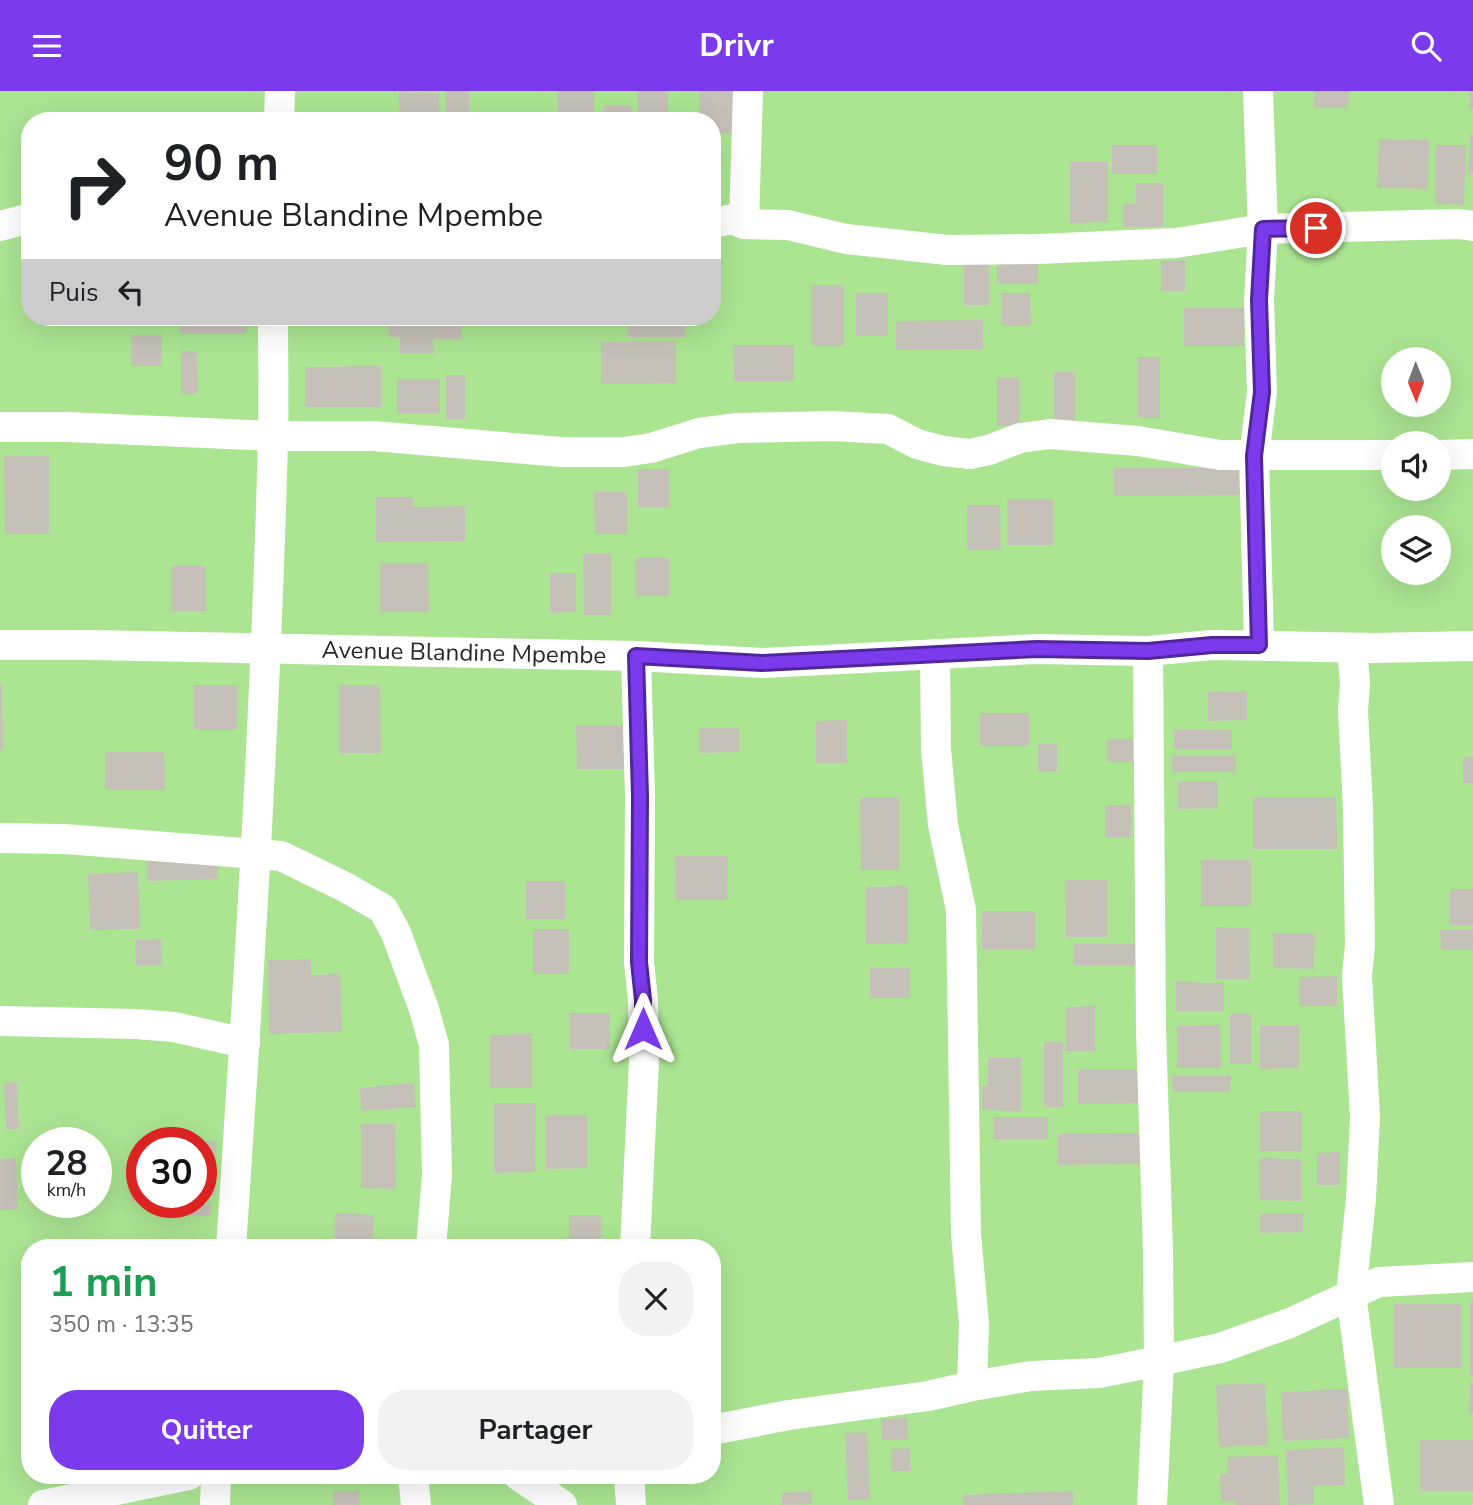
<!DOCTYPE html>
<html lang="fr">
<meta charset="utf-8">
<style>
body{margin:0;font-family:"Nunito Sans",sans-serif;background:#f2f2f2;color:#202124;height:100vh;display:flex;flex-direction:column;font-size:26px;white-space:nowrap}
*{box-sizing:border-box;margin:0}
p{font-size:23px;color:#757577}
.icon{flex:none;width:38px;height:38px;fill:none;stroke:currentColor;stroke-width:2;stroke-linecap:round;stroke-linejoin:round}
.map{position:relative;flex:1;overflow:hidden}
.panel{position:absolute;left:21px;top:1148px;width:700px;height:245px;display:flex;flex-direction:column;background:#fff;border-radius:28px;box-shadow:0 7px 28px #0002}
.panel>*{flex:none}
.hud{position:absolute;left:21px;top:21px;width:700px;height:214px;border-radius:28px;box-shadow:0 7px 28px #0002;background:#fff;color:#202124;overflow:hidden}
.needle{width:46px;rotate:179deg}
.controls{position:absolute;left:1381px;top:256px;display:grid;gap:14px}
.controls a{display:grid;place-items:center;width:70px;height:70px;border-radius:50%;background:#fff;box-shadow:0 7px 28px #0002;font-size:35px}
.speed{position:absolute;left:21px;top:1036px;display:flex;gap:14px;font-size:35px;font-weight:700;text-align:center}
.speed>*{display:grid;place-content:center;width:91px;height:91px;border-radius:50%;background:#fff;box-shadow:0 7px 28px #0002;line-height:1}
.speed small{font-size:18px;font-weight:400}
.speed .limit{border:10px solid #d22;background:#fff;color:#111}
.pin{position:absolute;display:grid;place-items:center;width:60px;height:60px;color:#fff;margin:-30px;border:4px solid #fff;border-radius:50%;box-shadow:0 2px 7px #0007}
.me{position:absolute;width:77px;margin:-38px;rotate:0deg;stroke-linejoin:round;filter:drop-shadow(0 0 5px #0008)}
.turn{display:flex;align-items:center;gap:24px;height:147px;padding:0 28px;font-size:32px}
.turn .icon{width:91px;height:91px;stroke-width:2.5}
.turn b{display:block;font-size:49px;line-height:60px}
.then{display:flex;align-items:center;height:66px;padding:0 28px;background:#0003;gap:14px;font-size:26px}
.round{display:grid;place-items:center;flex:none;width:74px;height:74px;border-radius:28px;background:#f2f2f2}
.overview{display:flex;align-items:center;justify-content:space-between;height:119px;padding:0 28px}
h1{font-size:42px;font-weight:700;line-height:52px;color:#1e9e55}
.action{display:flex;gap:14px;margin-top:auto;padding:14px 28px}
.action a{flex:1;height:80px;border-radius:28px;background:#7c3aed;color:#fff;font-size:28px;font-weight:700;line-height:80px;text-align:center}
.action a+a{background:#f2f2f2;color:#202124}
header{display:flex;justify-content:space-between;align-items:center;height:91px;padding:0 28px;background:#7c3aed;color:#fff;font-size:32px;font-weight:700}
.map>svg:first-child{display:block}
.green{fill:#abe592;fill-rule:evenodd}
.building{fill:#c6c1b8}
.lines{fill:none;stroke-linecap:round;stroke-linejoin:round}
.minor{stroke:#fff;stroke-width:30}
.route-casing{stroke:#51269a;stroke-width:18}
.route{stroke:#7c3aed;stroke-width:12}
.labels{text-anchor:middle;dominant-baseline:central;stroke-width:5;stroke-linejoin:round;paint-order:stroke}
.street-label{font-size:24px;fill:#282828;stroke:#fff}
</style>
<header><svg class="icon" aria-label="menu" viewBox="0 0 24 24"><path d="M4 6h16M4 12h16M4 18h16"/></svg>Drivr<svg class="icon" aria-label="search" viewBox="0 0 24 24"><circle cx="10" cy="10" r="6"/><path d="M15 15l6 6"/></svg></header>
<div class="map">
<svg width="1473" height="1414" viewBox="0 0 1473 1414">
<rect width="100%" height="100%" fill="#ebe4d8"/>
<path class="green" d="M0 0H1473V1414H0ZM30 30H712V226H30ZM1393 268H1438V313H1393ZM1393 352H1438V397H1393ZM1393 436H1438V481H1393ZM37 1052H96V1111H37ZM142 1052H201V1111H142ZM30 1157H712V1384H30Z"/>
<g class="building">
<path d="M446 0H469V25L446 26Z"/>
<rect x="558" y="0" width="36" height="30"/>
<rect x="638" y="0" width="30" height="27"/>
<path d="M699 0H735V42L712 43V30H699Z"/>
<path d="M1315 0H1349L1348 17H1314Z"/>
<path d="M1470 0H1473V18H1469Z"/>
<path d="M399 1 439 2V30H399Z"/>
<path d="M604 14H631V30H605Z"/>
<path d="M1470 44H1473V82H1468Z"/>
<path d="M1379 48 1429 49 1428 98 1377 97Z"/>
<rect x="1112" y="54" width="45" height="29"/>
<path d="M1436 54H1466L1464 114 1435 113Z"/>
<path d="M1070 71H1108V131L1070 132Z"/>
<path d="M1136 92H1163V136H1123V113H1136Z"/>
<path d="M1185 169V200H1161V170Z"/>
<rect x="997" y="171" width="41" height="22"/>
<rect x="964" y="172" width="25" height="42"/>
<rect x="811" y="194" width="33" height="61"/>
<rect x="856" y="202" width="32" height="43"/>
<path d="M1002 202H1030L1031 235H1002Z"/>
<rect x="1184" y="217" width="60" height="38"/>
<rect x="107" y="226" width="30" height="6"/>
<rect x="180" y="226" width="66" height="17"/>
<path d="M400 226H462V248H433L434 262 400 263V246H389L388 233H400Z"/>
<rect x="628" y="226" width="57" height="20"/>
<path d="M983 229V258L896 259V230Z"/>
<rect x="131" y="244" width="31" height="31"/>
<path d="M676 250V292L601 293V251Z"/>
<path d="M733 254H794V290H734Z"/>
<path d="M181 260 197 261 198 303H181Z"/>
<rect x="1138" y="266" width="22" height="61"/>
<path d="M381 275V316H305V276Z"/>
<rect x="1054" y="281" width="21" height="57"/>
<rect x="446" y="284" width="19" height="44"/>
<path d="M997 287H1019L1020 335H997Z"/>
<rect x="397" y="288" width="43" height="34"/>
<path d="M4 365H49V443H5Z"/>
<path d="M1114 377H1240V404L1114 405Z"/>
<rect x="638" y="378" width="31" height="38"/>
<path d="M594 401H627V443H595Z"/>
<path d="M376 406H413V416L465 415V450L376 451Z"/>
<path d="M1007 408H1053V454H1008Z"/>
<path d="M967 414H1000L1001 459H967Z"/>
<path d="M583 463H611V524H584Z"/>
<path d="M635 467H669V505H636Z"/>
<path d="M380 472H428L429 521H380Z"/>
<rect x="171" y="475" width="35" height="45"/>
<path d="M550 482H576V521L550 522Z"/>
<path d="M0 593H2L3 659H0Z"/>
<rect x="194" y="594" width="43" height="45"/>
<path d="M339 594H380L381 662H339Z"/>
<path d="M1247 600V629L1208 630V601Z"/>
<rect x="980" y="622" width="49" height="33"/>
<path d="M847 629V672H816V630Z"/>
<path d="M576 635H624V678H577Z"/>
<path d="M699 637H739V661L699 662Z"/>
<rect x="1174" y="639" width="58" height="19"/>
<rect x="1107" y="648" width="26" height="23"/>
<path d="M1038 653H1057V680L1038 681Z"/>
<path d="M105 661H164L165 699H105Z"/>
<rect x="1172" y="665" width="64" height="16"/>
<rect x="1463" y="666" width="10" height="26"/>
<path d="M1218 690V717L1178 718V691Z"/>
<path d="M860 707H899V779H861Z"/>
<path d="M1253 707H1336L1337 758H1253Z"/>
<path d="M1131 714V746H1105V715Z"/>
<path d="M675 765H728L727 809H676Z"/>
<path d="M217 766 218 788 147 790V768Z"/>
<rect x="1201" y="769" width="50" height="46"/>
<path d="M138 781 140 838 90 839 88 783Z"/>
<path d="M1065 789H1107V846H1066Z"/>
<rect x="526" y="790" width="39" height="38"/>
<path d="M908 795V852L866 853V796Z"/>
<rect x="1450" y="798" width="23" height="36"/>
<rect x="982" y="820" width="53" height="38"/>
<path d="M1216 836 1249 837 1250 888H1216Z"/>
<rect x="533" y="838" width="36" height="45"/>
<path d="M1440 839H1473V859H1441Z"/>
<path d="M1273 843H1315L1314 878 1273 877Z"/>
<path d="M161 848 162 874H136L135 849Z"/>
<rect x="1074" y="853" width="64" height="21"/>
<path d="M311 868V884L340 883 342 941 269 943 268 869Z"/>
<rect x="870" y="877" width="40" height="30"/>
<path d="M1337 885V915H1299V886Z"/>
<path d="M1176 891 1224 892V920H1176Z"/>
<path d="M1095 915V960H1066V916Z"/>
<rect x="570" y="922" width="40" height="36"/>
<rect x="1230" y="923" width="21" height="50"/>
<path d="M1220 934 1221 977H1177V935Z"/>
<path d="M1260 935H1299V977L1260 978Z"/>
<path d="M532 943V997H490V944Z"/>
<rect x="1044" y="951" width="19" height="65"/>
<path d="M988 967H1021V1020L982 1019V995H988Z"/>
<path d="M1078 979H1141V1012L1078 1013Z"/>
<path d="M1172 985H1231L1230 1001H1173Z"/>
<path d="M17 991 19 1038 6 1039 4 992Z"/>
<path d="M414 992 416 1016 361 1020 360 997Z"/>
<path d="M494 1012H536L535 1081 494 1082Z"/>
<rect x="1260" y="1020" width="42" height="40"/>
<path d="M546 1024H587V1077L546 1078Z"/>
<rect x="994" y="1026" width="54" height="22"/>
<path d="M361 1033H395L396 1098 361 1097Z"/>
<path d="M1142 1042V1073L1058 1074V1043Z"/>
<path d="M137 1049H171V1052H142V1067H137Z"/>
<path d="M201 1050H216L215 1105 201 1104Z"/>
<path d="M1340 1061V1094H1317V1062Z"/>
<path d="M16 1067 18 1118 0 1119V1068Z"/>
<path d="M1259 1067 1301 1068V1110L1260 1109Z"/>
<path d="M132 1071 142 1072V1111L131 1110Z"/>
<path d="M169 1112 211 1113 210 1125 168 1124Z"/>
<path d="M335 1122 374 1124 373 1157H334Z"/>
<path d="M1260 1123H1303V1141L1260 1142Z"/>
<path d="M569 1124H601L602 1157H569Z"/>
<path d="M132 1149 166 1150V1157H132Z"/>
<path d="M94 1150 123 1151 122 1157H94Z"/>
<rect x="1470" y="1211" width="3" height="73"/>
<rect x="1394" y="1213" width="67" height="64"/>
<path d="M1265 1292 1268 1354 1219 1356 1216 1294Z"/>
<path d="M1470 1292H1473V1322H1469Z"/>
<path d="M1347 1298 1349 1347 1283 1350 1281 1301Z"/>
<path d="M907 1327 908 1348 882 1349 881 1328Z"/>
<path d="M867 1341 870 1408 848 1410 845 1342Z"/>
<rect x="1420" y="1349" width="53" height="51"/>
<path d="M1344 1356 1345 1394 1314 1395V1413L1288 1414 1286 1359Z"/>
<path d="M910 1357 911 1380H891V1358Z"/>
<path d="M1278 1364 1280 1414H1235V1410L1221 1411 1220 1383H1228L1227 1366Z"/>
<rect x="333" y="1400" width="26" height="14"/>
<path d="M812 1400V1413L782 1414V1402Z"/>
<path d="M1073 1400V1414H963V1404Z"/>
</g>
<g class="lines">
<g class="minor">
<path d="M1258 0 1263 138 1259 209 1262 301 1254 365 1259 554"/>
<path d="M279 30 280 0"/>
<path d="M712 132 733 128 744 133 748 0"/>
<path d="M744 133 788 134 846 148 947 159 1038 158 1176 152 1263 138 1458 133 1473 135"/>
<path d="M0 135 30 127"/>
<path d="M0 336H68L273 345H373L561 361H624L651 357 699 342 738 337 832 335 888 338 917 353 943 360 970 363 989 359 1020 347 1050 343 1138 350 1220 364H1393"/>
<path d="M1438 364 1473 363"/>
<path id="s1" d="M0 554H90L636 565 763 572 1037 558 1148 560 1212 554 1374 557 1473 555"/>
<path d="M1352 557 1355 592 1353 620 1358 717 1360 854 1357 885 1365 1026 1361 1108 1351 1203 1379 1414"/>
<path d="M1148 560 1151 938 1158 1160 1159 1270 1152 1414"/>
<path d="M935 563 936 658 943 734 961 819 966 1143 974 1233 972 1295"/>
<path d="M0 747 65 748 281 765 345 796 383 818 396 842 424 918 434 954 437 1084 431 1157"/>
<path d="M0 930 136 933 174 936 245 952"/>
<path d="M231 1157C249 887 266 618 273 348 274 307 273 266 273 226"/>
<path d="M635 1157 644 970 643 909 639 871 640 705 636 565"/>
<path d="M712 1339 789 1324 928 1305 972 1295 1031 1285 1099 1282 1159 1270 1220 1257 1290 1232 1379 1191 1473 1186"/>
<path d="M413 1384 416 1414"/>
<path d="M518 1384 562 1414"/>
<path d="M629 1384 631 1414"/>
<path d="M43 1414 189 1384"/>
<path d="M215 1414 216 1384"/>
</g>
</g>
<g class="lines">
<defs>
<path id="route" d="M643 938V909L639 871 640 705 636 565 762 572 1037 558 1148 560 1212 554H1259L1254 365 1262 301 1259 209 1263 138 1316 137"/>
</defs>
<use href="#route" class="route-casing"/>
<use href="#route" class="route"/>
</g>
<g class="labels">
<g class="street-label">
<text stroke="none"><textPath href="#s1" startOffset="464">Avenue Blandine Mpembe</textPath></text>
</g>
</g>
</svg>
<div class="controls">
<a><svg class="needle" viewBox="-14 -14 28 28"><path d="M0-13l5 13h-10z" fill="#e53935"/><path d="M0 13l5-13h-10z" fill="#757577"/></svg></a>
<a><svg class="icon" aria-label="sound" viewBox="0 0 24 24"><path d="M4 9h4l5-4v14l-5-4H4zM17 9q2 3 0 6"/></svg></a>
<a><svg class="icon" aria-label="layers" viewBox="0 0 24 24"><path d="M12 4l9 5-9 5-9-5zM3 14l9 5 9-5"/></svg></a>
</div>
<div class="speed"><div>28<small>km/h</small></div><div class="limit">30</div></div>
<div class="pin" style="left:1316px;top:137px;background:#d93025"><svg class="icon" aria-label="arrive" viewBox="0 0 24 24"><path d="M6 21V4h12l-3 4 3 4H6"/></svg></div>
<svg class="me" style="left:643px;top:938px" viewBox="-20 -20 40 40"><path d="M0-17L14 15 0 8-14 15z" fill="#7c3aed" stroke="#fff" stroke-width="4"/></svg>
<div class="hud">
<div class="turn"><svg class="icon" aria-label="right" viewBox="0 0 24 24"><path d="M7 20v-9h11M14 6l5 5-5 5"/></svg><div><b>90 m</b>Avenue Blandine Mpembe</div></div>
<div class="then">Puis<svg class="icon" aria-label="left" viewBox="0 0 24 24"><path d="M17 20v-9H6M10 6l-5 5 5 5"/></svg></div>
</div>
<section class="panel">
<div class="overview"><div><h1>1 min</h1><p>350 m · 13:35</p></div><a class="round"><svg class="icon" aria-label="close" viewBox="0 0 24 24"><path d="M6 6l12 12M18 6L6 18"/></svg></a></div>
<div class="action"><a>Quitter</a><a>Partager</a></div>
</section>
</div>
